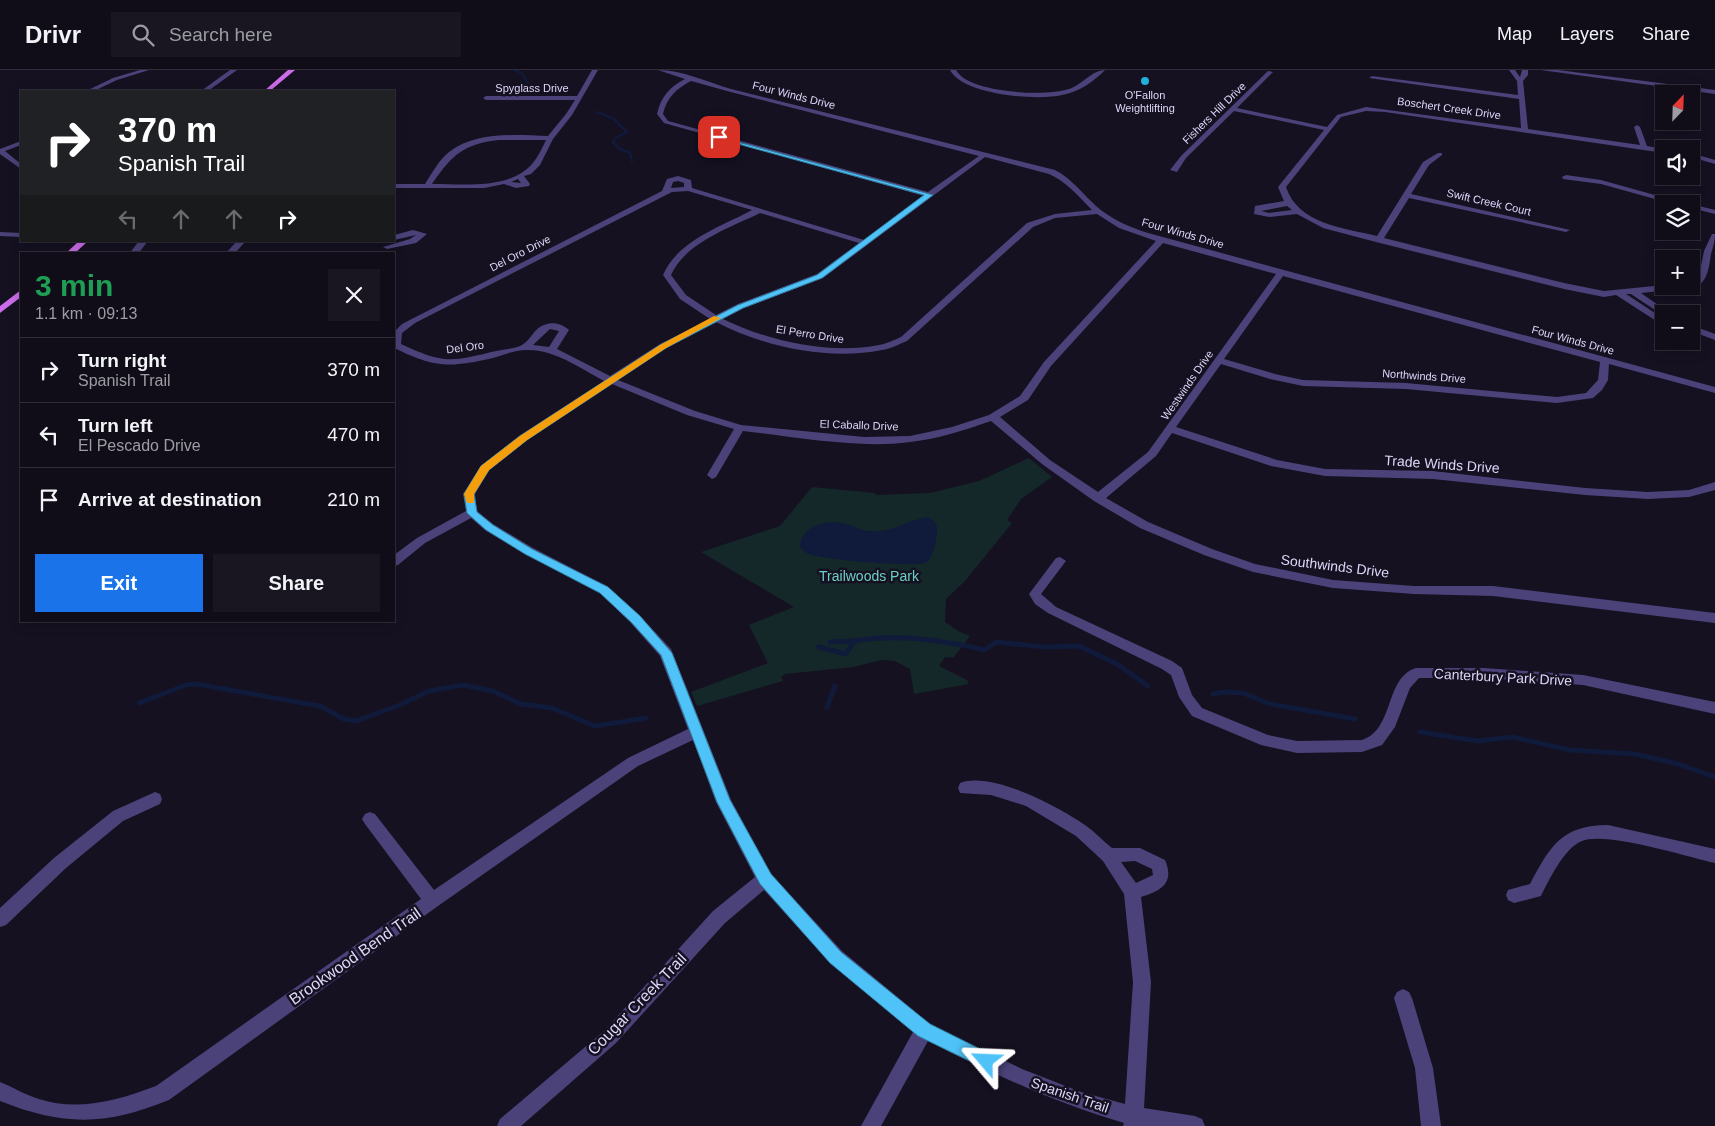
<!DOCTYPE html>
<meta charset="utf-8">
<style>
body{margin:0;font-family:Arial,sans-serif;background:#191622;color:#f1f3f6;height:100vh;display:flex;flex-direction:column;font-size:19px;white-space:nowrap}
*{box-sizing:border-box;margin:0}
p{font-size:16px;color:#9c9ca2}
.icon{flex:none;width:28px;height:28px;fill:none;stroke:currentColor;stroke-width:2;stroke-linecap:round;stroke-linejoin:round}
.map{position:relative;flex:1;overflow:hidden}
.sheet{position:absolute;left:20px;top:182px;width:375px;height:370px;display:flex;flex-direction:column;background:#100d19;border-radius:0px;box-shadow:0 2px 12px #0003,0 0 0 1px #302d38}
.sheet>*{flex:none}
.banner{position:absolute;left:20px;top:20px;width:375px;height:152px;border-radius:0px;box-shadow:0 2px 12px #0003,0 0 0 1px #302d38;background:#202124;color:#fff;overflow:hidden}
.needle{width:32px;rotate:23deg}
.buttons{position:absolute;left:1655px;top:15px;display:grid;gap:10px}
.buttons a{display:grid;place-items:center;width:45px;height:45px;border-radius:0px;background:#100d19;box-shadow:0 2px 12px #0003,0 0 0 1px #302d38;font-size:25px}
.pin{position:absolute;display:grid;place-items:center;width:42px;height:42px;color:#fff;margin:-21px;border-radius:10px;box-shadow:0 2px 8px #0006}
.me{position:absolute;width:55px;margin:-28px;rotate:296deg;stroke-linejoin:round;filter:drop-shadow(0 0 4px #0008)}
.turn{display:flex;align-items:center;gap:18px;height:105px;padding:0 15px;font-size:22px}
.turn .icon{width:65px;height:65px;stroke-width:2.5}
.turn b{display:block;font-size:35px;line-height:42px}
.lanes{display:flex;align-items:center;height:48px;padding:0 15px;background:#0003;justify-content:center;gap:25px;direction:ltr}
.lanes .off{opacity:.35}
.round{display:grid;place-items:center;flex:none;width:52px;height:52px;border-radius:0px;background:#191622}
.head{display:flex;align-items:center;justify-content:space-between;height:85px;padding:0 15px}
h1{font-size:30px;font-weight:700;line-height:38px;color:#1e9e55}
.action{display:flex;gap:10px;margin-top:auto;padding:10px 15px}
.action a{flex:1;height:58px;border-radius:0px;background:#1a73e8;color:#fff;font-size:20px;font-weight:700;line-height:58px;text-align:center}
.action a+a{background:#191622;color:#f1f3f6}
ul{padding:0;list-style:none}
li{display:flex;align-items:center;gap:15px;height:65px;padding:0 15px;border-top:1px solid #302d38}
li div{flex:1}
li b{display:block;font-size:19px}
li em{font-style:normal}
header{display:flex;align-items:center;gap:30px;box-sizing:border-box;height:70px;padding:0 25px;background:#100d19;border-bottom:1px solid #302d38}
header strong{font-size:24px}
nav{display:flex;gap:28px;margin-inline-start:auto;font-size:18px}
.search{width:350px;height:45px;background:#191622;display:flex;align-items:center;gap:12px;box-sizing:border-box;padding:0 18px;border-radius:0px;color:#9c9ca2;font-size:19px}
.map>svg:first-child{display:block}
.green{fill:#14282a}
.water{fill:#101a3a}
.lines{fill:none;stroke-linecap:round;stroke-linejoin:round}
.stream-far1{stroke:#101a3a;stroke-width:2.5}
.stream{stroke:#101a3a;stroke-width:5}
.minor{fill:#4b4279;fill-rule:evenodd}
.major{fill:#cc6cea;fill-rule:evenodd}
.route{fill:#4fc3f7;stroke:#337fa1}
.slow{fill:#f59e0b}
.poi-dot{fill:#1fb0dc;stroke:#151121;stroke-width:2}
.labels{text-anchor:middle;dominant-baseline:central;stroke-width:5;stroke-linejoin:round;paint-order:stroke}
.far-street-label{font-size:11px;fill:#dfd6f9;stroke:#151121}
.far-poi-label{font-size:11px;fill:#dfd6f9;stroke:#151121}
.street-label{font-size:14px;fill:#dfd6f9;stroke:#151121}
.park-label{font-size:14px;fill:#6ccfc3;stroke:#151121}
.near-street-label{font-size:16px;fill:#dfd6f9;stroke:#151121}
</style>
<header>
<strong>Drivr</strong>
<div class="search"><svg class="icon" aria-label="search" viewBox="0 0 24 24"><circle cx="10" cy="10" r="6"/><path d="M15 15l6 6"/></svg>Search here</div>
<nav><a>Map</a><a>Layers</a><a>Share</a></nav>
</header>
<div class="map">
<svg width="1715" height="1056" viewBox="0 0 1715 1056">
<rect width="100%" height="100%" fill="#151121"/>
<path class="green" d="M1029 388 1052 407 1021 429 1007 450 1012 453 965 511 946 529 945 552 958 561 970 566 953 588 945 587 939 596 967 610 969 614 914 624 910 599 895 591 881 590 853 597 785 604 781 607 783 611 697 636 691 622 768 593 749 555 794 537 701 482 780 456 812 417 875 423 876 425 930 423 979 411Z"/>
<path class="water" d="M928 447C934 450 938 455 937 462 936 470 934 489 925 493 912 497 822 490 809 484 805 483 803 480 800 477 801 457 824 450 842 453 855 456 865 463 879 461 896 460 911 449 928 447Z"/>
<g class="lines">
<g class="stream-far1">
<path d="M514 0 522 3 528 14"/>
<path d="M597 42 614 49 627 62 615 68 613 72 620 79 630 83 632 91"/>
</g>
<g class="stream">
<path d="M830 572 854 571"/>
<path d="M819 577 846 584 854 571C897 563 943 570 985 580L996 572 1044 577 1079 576 1117 594 1148 616"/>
<path d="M1213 624 1225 622 1243 623 1270 634 1355 649"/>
<path d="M139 633 186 615 196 614 320 636 344 649 356 651 400 635 429 621 463 615 493 621 521 634 552 638 595 656 646 648"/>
<path d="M827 637 835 616"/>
<path d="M1420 662 1478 671 1512 667 1570 680 1635 684 1678 694 1715 707"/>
</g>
<g class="minor">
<path d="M140 0H149L117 10 94 21H86L113 8Z"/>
<path d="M230 0H237L208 21H201Z"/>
<path d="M592 0H598L572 45 553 69 540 95 531 104 524 106 530 114 529 116 516 118 504 114 484 118H394V114H425C432 103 439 90 449 82 476 61 516 65 548 66L566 44 575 30H486L483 28 486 26H577ZM499 70H546C542 78 538 87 532 94 509 120 464 114 432 114 452 85 463 74 499 70ZM518 109 521 113 511 112Z"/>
<path d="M658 0C683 0 707 12 731 19L1055 100C1072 109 1082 123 1096 136 1111 149 1129 157 1148 163L1715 317V323L1609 294 1608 310 1602 320 1593 328 1557 333 1406 319 1303 316 1270 309 1221 294 1176 357 1277 390 1325 399 1433 401 1585 418 1648 422 1689 420 1715 412V420L1689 427 1648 429 1585 425 1433 409 1325 406 1271 396 1172 363 1156 386 1106 428 1148 452 1212 479 1255 494 1333 510 1414 516H1493L1715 543V553L1493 526 1414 524 1333 518 1253 502 1204 485 1140 458 1094 431 1042 394 991 351C965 360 938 369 910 372 859 379 795 367 743 361L716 407 712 409 707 405 734 359 687 345 612 314 527 370 489 400 475 424 477 441 493 454 533 478 608 517 640 546 671 579 731 730 771 804 842 881 930 954 1022 999 1081 1022 1125 1034 1133 912 1124 824 1103 791 1076 766 1026 736 991 725 960 723 958 718 960 713C993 701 1058 737 1085 755 1095 762 1103 771 1112 778H1140L1165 790C1175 813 1161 821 1141 827L1151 912 1144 1038 1195 1046 1202 1049 1205 1056H1123L1124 1053C1052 1032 994 1004 928 971L881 1056H861L913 962 830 893 764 820 725 853 616 973 521 1056H497L500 1049 604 961 713 841 755 807 716 732 693 670 638 696 438 836 169 1030C105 1056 63 1056 0 1031V1012C13 1017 25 1025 39 1029 78 1042 119 1030 156 1016L421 829 365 754 362 749 365 744 370 742 375 744 434 820 628 688 688 659 660 586 630 552 600 523 525 484 485 460 471 448 425 473 398 495 394 496V485L417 468 466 441 463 424 481 396 519 366 604 311C580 298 554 279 526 280 515 280 503 285 493 288 448 298 436 298 394 278V262L402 254 662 121 667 109 678 106 691 110 692 118 864 170 924 126 664 53 657 44C661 26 670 17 685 9ZM691 11 727 21 979 86 928 122 668 51 663 44C667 27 676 19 691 11ZM985 87 1049 104C1067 112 1078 126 1092 140L1055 144 1027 153 901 267C894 270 886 274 879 275 829 285 768 271 723 249L744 238 823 208ZM678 111 684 113V117L671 118 673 112ZM688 121 752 140C721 157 678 170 663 205L680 229 710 249 660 274 610 306 557 279 569 260C562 254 553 251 544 255 534 258 531 270 522 275 515 279 504 279 496 281 450 292 444 294 401 274L402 263 415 253 672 122ZM760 143 859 173 817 204 738 234 716 245 686 225 671 205C686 172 730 158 760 143ZM1097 144 1119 158 1156 171 1044 292 1020 326 989 345 952 357 910 366 864 367 741 355 695 341 618 310 666 278 716 252C764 277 829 291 882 280 891 279 899 274 907 271L1033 157 1055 148ZM1163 173 1276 204 1148 382 1098 422 1050 390 1000 347 1028 330 1051 296ZM1283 206 1600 292 1598 310 1586 323 1557 327 1406 313 1303 310 1275 304 1224 289ZM550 259 559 261 549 277 533 275ZM1135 791 1152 799 1153 805 1136 813 1121 792Z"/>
<path d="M950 0H956C968 23 1046 27 1069 19 1082 15 1092 0 1105 0 1093 12 1079 22 1062 25 1037 31 963 25 950 0Z"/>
<path d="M1509 0H1515L1520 7 1522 0H1528V5L1523 11 1528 59 1640 75 1634 57 1637 55 1640 57 1647 76 1664 79V83L1385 42 1366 41 1341 47 1286 117C1298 154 1344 158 1377 166L1423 92 1438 83H1442V85L1429 95 1411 124 1570 160 1566 162 1409 128 1384 168 1564 213 1604 221 1664 215 1685 216 1681 219 1641 223 1668 242 1669 244H1664V246L1631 224H1626L1664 249V256L1616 225 1604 227 1564 219 1376 172 1323 158 1297 144 1269 147 1254 144 1255 136 1284 131 1278 117 1324 60 1234 41 1186 88 1177 102 1170 100 1181 86 1268 1 1273 2 1237 38 1327 57 1337 45 1366 37 1521 58 1519 29 1369 8 1372 6 1518 25 1517 11ZM1287 136 1292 140 1269 143 1261 141Z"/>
<path d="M1541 0H1558L1715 20V24Z"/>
<path d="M21 71V75L5 81 21 94V99L0 84V79Z"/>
<path d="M1691 83 1715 90V94L1691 87Z"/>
<path d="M1566 105 1601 110 1687 134H1673L1601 114 1563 109 1562 107Z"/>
<path d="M1691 134 1715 140V144L1691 138Z"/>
<path d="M413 160 427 164 416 173 387 179 383 177 410 169 416 165 394 170V165Z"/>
<path d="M0 162 21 163V167L0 166Z"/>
<path d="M1712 164H1715C1715 171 1713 177 1711 184 1709 198 1707 219 1688 217L1691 216V211L1699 206 1704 181Z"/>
<path d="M139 171H148L138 184H129Z"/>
<path d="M237 171H246L234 184H225Z"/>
<path d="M1691 255 1715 264V270L1691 261Z"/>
<path d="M1060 487 1066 491 1041 524 1056 537 1172 591 1182 598 1192 625 1202 638 1268 665 1297 671 1362 670C1395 659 1384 608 1416 598H1483L1583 605 1715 632V644L1583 615 1483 608H1419L1410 618 1395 657 1382 675 1362 682 1297 683 1261 675 1192 646 1179 627 1171 605 1162 599 1048 543 1035 534 1029 524 1056 488Z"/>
<path d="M155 722 160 724 162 729 160 734 123 751 66 798 6 855 0 857V838L54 788 113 741Z"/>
<path d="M1608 755 1715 779V793C1688 787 1605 761 1582 771 1564 778 1549 810 1541 826L1514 833 1508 830 1506 825 1508 820 1530 814C1550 776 1562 755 1608 755Z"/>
<path d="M1403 919 1409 922 1412 928 1433 998 1441 1056H1421L1415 998 1394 928 1397 922Z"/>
</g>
<g class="major">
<path d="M288 0H295L270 21H264Z"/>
<path d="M79 171H88L74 184H65Z"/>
<path d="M21 220V227L0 243V236Z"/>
</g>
</g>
<path class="route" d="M716 66 933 125 822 208 743 238 666 278 527 370 489 400 474 424 477 442 493 455 532 479 608 517 640 546 672 583 730 730 771 804 841 882 915 942 930 954 992 985 994 991 992 997 986 999 918 966 830 893 760 814 717 732 661 585 631 552 600 523 525 484 486 460 467 443 464 424 481 396 520 366 660 275 738 235 817 205 924 125 716 68Z"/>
<path class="slow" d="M714 246 721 248 666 278 527 370 489 400 474 424V433H467L464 424 481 396 520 366 660 275Z"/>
<circle class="poi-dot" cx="1145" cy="11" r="5"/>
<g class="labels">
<g class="far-street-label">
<text x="532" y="18">Spyglass Drive</text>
<text transform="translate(794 25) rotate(14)">Four Winds Drive</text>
<text transform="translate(1449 38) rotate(8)">Boschert Creek Drive</text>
<text transform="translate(1214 43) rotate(-44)">Fishers Hill Drive</text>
<text transform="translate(1489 132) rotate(13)">Swift Creek Court</text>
<text transform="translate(1183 163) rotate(16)">Four Winds Drive</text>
<text transform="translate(520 183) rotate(-27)">Del Oro Drive</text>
<text transform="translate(810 264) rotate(9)">El Perro Drive</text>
<text transform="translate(1573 270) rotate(15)">Four Winds Drive</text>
<text transform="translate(465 277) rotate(-8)">Del Oro</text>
<text transform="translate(1424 306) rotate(4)">Northwinds Drive</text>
<text transform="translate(1187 315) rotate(-55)">Westwinds Drive</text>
<text transform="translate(859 355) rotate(2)">El Caballo Drive</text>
</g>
<g class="far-poi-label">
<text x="1145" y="25">O'Fallon<tspan x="1145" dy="13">Weightlifting</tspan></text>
</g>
<g class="street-label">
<text transform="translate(1442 394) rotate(4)">Trade Winds Drive</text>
<text transform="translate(1335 496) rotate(7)">Southwinds Drive</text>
<text transform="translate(1503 607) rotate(3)">Canterbury Park Drive</text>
<text transform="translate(1070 1025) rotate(19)">Spanish Trail</text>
</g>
<g class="park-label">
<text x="869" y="506">Trailwoods Park</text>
</g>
<g class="near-street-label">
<text transform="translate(355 886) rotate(-35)">Brookwood Bend Trail</text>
<text transform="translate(637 934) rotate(-46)">Cougar Creek Trail</text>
</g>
</g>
</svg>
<div class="buttons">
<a><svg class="needle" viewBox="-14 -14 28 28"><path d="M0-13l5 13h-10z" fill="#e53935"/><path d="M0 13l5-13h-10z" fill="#9c9ca2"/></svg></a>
<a><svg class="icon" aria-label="sound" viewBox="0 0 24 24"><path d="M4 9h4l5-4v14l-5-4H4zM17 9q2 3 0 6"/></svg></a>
<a><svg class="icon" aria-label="layers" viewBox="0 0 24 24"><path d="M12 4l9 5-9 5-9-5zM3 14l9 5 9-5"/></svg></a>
<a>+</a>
<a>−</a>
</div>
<div class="pin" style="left:719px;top:67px;background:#d93025"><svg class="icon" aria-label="arrive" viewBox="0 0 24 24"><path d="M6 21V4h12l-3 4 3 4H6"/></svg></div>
<svg class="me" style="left:986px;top:991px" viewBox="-20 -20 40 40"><path d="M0-17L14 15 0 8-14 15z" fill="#4fc3f7" stroke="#fff" stroke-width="4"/></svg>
<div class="banner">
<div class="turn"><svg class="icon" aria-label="right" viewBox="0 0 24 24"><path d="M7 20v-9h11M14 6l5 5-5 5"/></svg><div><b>370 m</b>Spanish Trail</div></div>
<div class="lanes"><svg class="icon off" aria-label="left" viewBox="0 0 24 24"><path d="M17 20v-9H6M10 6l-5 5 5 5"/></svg><svg class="icon off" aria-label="ahead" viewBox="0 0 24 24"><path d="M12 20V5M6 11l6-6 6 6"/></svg><svg class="icon off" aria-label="ahead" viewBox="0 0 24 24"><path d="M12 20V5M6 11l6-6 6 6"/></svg><svg class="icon" aria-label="right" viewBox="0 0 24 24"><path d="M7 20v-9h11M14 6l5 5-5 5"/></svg></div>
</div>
<section class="sheet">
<div class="head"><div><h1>3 min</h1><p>1.1 km · 09:13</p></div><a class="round"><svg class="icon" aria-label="close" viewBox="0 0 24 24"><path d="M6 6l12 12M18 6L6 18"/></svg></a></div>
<ul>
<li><svg class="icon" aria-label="right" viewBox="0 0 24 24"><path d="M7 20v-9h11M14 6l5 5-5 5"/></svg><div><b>Turn right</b><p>Spanish Trail</p></div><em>370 m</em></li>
<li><svg class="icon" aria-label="left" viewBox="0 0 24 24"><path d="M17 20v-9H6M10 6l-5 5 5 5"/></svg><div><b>Turn left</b><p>El Pescado Drive</p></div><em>470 m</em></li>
<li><svg class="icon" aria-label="arrive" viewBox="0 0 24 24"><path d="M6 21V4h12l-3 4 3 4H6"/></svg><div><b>Arrive at destination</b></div><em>210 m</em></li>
</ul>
<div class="action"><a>Exit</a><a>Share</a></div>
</section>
</div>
